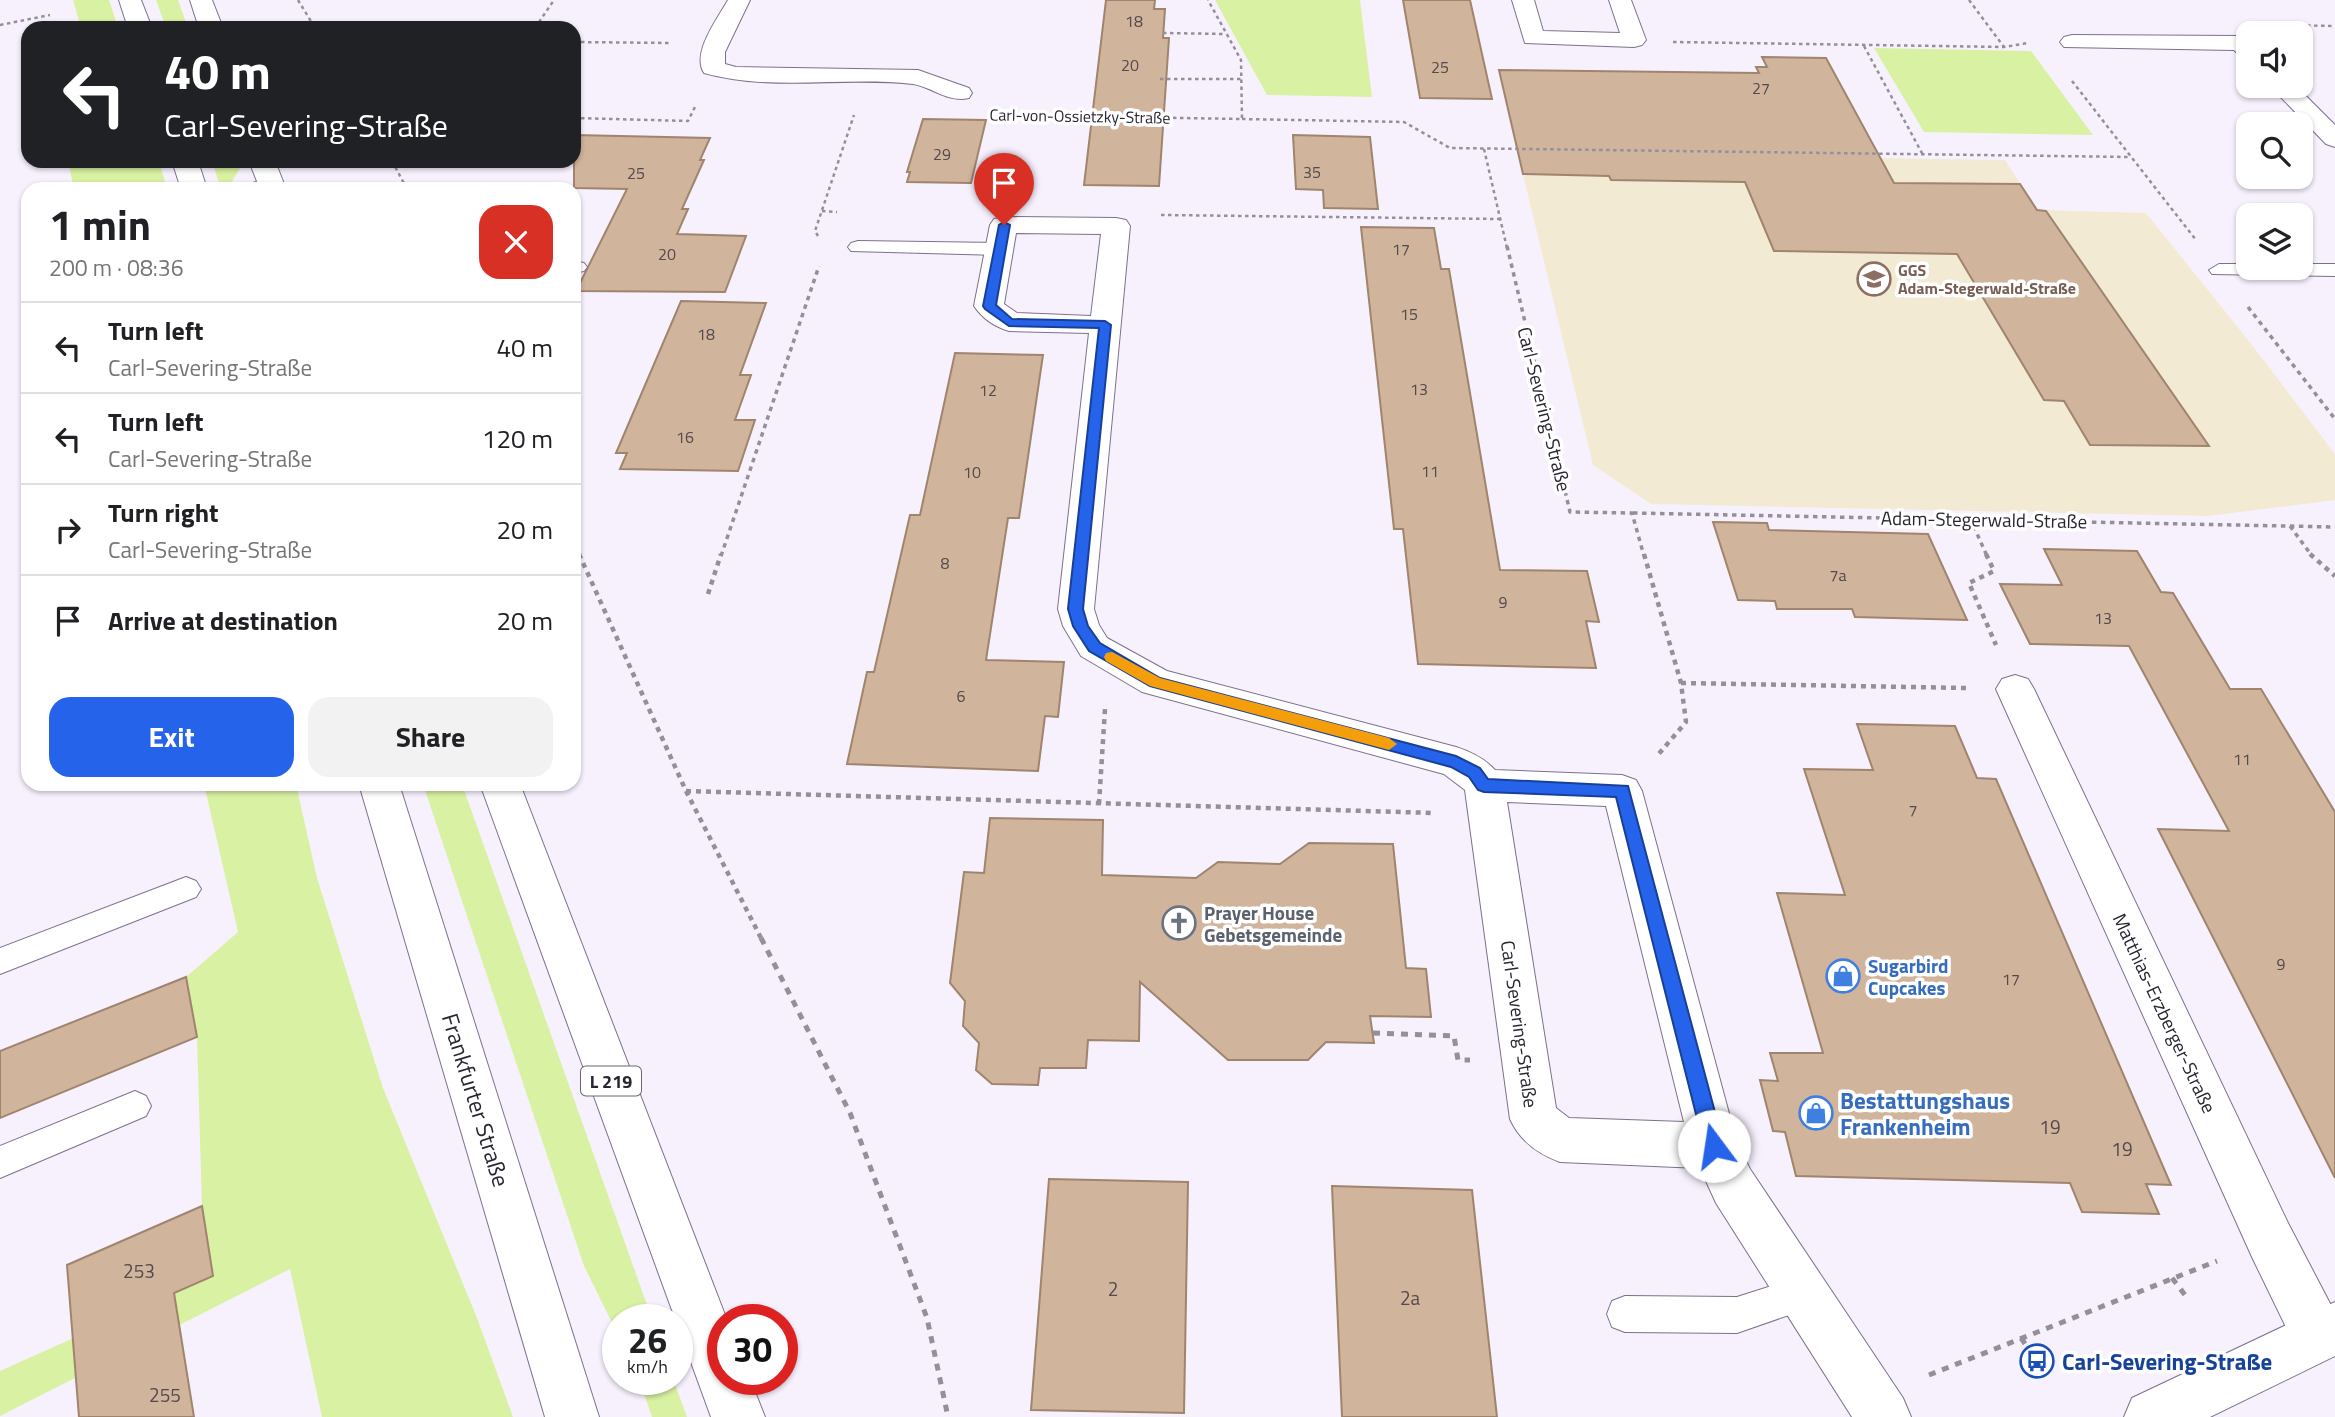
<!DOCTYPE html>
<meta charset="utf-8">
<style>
body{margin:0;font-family:"Titillium Web",sans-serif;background:#f2f2f2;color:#202124;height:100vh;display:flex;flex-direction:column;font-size:26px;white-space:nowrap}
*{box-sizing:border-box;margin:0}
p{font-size:23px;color:#757577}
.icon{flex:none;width:38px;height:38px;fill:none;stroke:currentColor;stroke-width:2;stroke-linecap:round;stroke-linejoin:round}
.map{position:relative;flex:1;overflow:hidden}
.panel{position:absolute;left:21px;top:182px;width:560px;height:609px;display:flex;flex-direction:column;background:#fff;border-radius:21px;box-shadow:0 2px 5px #0004}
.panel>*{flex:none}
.banner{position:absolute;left:21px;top:21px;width:560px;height:147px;border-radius:21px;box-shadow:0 2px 5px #0004;background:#202124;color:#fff;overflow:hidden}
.buttons{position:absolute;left:2236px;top:21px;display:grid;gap:14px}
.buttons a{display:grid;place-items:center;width:77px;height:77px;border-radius:14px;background:#fff;box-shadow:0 2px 5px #0004;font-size:35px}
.speed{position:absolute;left:602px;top:1304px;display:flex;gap:14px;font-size:35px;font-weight:700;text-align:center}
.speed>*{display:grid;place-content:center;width:91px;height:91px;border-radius:50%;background:#fff;box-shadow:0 2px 5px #0004;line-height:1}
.speed small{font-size:18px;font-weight:400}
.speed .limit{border:10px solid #d22;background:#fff;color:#111}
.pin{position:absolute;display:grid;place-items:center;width:60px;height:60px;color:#fff;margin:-72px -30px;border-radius:50% 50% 50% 0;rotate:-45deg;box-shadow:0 0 7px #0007}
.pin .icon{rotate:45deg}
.me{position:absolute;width:77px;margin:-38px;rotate:346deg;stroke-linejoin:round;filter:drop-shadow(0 0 5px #0008)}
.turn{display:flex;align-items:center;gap:24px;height:147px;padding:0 28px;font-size:32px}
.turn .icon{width:91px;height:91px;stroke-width:2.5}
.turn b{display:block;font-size:49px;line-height:60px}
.round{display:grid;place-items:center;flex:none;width:74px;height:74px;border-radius:21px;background:#f2f2f2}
.overview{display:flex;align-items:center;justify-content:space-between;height:119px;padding:0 28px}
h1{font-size:42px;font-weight:700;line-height:52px}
.action{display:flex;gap:14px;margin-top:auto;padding:14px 28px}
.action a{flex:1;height:80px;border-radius:21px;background:#2563eb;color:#fff;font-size:28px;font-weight:700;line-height:80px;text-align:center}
.action a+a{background:#f2f2f2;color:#202124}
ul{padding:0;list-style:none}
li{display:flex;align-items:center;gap:21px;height:91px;padding:0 28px;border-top:2px solid #e0e0e0}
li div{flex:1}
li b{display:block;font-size:26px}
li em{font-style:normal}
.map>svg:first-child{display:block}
.education{fill:#f3ead4}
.green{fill:#d9f1a2}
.building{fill:#d0b49c;stroke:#9f846e;stroke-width:2}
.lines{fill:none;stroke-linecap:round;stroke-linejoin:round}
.service-casing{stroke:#7d708d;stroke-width:2}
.pedestrian-casing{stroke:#7d708d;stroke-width:2}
.minor-casing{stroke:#7d708d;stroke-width:2}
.primary-casing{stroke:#7d708d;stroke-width:2}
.path-far3{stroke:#958f9c;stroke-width:2.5;stroke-dasharray:3.5 3.5;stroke-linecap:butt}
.path-far2{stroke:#958f9c;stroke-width:3.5;stroke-dasharray:4.5 4.5;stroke-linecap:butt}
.path-far1{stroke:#958f9c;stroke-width:4.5;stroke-dasharray:5 5;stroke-linecap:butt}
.path{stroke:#958f9c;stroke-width:5;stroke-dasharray:7 7;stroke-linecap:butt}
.service{fill:#fff;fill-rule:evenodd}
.pedestrian{fill:#fff;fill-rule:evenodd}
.minor{fill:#fff;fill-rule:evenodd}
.primary{fill:#fff;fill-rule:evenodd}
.route{fill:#2563eb;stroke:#184099;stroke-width:2}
.slow{fill:#f59e0b}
.labels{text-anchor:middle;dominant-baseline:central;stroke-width:7;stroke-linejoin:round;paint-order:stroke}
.number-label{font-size:16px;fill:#54494c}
.far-street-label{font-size:16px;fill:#2a2531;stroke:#fff}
.far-education-label{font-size:16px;font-weight:bold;fill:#785e54;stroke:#fff;text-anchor:start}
.shield{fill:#fff;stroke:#6a666f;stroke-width:2}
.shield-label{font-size:18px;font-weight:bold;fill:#2a2531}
.street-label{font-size:19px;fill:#2a2531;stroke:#fff}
.worship-label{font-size:19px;font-weight:bold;fill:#5b616d;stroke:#fff;text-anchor:start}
.shop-label{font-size:19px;font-weight:bold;fill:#366cbe;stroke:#fff;text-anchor:start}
.near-number-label{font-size:19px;fill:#54494c}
.near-street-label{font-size:23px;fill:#2a2531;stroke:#fff}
.near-shop-label{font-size:23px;font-weight:bold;fill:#366cbe;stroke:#fff;text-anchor:start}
.near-transit-label{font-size:23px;font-weight:bold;fill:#164399;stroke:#fff;text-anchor:start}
</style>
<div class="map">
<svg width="2335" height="1417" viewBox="0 0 2335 1417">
<rect width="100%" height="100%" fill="#f7f1fe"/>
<path class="education" d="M1602 154 2005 160 2037 210 2146 213 2252 345 2335 454V500L2208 516 1651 504 1593 465 1520 162 1605 164Z"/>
<g class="green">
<path d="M73 0H109L118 28H81Z"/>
<path d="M156 0H178L188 28H166Z"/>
<path d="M1215 0H1360L1372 97 1267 95Z"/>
<path d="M1874 48 2031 51 2093 135 1924 132Z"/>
<path d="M68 161H159L167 189H74Z"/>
<path d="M212 161H238L240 168 230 185 221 189Z"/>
<path d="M204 784H296L317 878 383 1088 477 1318 513 1417H322L290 1269 0 1416V1371L212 1276 202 1206 197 1037 186 977 238 932Z"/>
<path d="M423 784H462L652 1319 618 1320V1335L584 1266Z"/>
<path d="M639 1379H673L687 1417H652Z"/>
</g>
<g class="building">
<path d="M1106 0H1155L1154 9H1165L1163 38H1169L1159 186 1084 185Z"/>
<path d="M1403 0H1470L1492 99 1420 98Z"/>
<path d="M1762 57 1826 58 1894 183 2020 184 2037 210 2046 211 2209 446 2090 445 2064 401 2044 400 1957 254 1774 251 1745 182 1611 180 1609 176 1523 174 1499 70 1759 73 1756 67H1767Z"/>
<path d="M923 119 986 120 971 183 907 182 910 172H907Z"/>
<path d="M574 135 710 138 700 160H704L682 209H688L677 234 746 236 725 292 576 291 627 189 574 188Z"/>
<path d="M1293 135 1370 137 1378 209 1324 208 1323 190 1296 189Z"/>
<path d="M1361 227 1434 228 1441 269H1449L1500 570 1587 571 1599 622 1586 621 1596 668 1418 664 1403 529H1394Z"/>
<path d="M681 301 766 303 740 375H751L735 420H755L738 471 620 469 627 453H616Z"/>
<path d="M955 353 1043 355 1019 518H1008L986 660 1064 662 1058 717 1045 716 1038 771 847 764 867 672H874L910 515H920Z"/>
<path d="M1713 522 1767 523 1769 530 1928 534 1967 620 1855 617 1852 609H1777L1775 601 1738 600Z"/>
<path d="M2044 549 2137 551 2161 592 2173 593 2230 689H2261L2335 812V1178L2158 829 2229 831 2129 646 2030 644 2000 584 2062 585Z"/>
<path d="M1857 724 1955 726 1977 778 1996 779 2171 1185 2146 1184 2159 1214 2082 1212 2070 1183 1796 1176 1785 1132 1773 1131 1760 1080 1778 1081 1770 1053H1823L1777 893 1845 895 1804 769 1873 770Z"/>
<path d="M990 818 1103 820 1102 875 1196 878 1218 862 1280 864 1309 843 1393 844 1406 968 1426 969 1431 1017 1370 1016 1374 1043 1326 1042 1308 1060H1228L1140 982 1139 1041 1088 1040 1086 1068H1040L1038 1085 992 1084 976 1070 979 1043 963 1026 965 1001 950 983 964 872 984 873Z"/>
<path d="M186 977 197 1037 0 1118V1051Z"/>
<path d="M1049 1179 1188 1182 1184 1413 1031 1410Z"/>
<path d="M1332 1186 1472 1190 1497 1417H1342Z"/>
<path d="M202 1206 213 1276 174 1293 194 1417H79L67 1265Z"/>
</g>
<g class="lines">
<defs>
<g id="service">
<path d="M270 178 279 183 276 187 242 189 245 185Z"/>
<path d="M858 241 1000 243 1010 249 1000 255 851 251 848 247 851 243Z"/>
<path d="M574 261 584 263 587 267 584 271 574 273Z"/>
<path d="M2219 264H2249V268H2301V264H2335V276L2212 274 2209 270Z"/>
<path d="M186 877 196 881 201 889 196 897 0 974V948Z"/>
<path d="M135 1091 146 1096 151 1106 146 1116 0 1178V1146Z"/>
<path d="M1803 1276 1815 1282 1821 1294 1815 1306 1737 1333 1625 1332 1612 1327 1607 1314 1612 1301 1625 1296 1737 1297Z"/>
</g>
<path id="pedestrian" d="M2015 675 2028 679 2034 689 2288 1223 2335 1313V1354L2318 1361 2299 1354 2252 1257 1996 689 2002 679Z"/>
<g id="minor">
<path d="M728 0H750L725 52V64L736 67 918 70 969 88 972 93 969 98C948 103 932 87 913 84 844 76 772 92 704 73 691 53 718 18 728 0Z"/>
<path d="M1512 0H1534L1543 31 1620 33 1609 0H1631L1646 40 1642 45 1634 47 1525 43Z"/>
<path d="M2072 35 2240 36 2249 38V59L2241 57 2234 50 2064 47 2060 42 2064 37Z"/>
<path d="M2270 86H2296L2335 125V147L2326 144Z"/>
<path d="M1004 217 1116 218 1126 220 1130 226 1094 609 1099 625 1107 638 1167 671 1456 747C1471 752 1484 758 1495 770L1622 775 1636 780 1642 791 1737 1143 1750 1169 1903 1398 1911 1417H1852L1716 1203 1700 1168 1560 1162C1538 1154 1520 1141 1510 1119L1465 790 1444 774 1142 692 1081 656 1063 626 1058 609 1089 333 1009 331C995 327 982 318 974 306L990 225 994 219ZM1016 233 1101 234 1091 316 1017 313 1004 304ZM1507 802 1606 806 1684 1122 1569 1118 1556 1108Z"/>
<path d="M2335 1302V1356L2210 1417H2124L2132 1398Z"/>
</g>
<g id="primary">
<path d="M119 0H141L152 28H128Z"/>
<path d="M190 0H212L223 28H199Z"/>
<path d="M172 161H198L207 189H181Z"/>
<path d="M249 161H275L286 189H260Z"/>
<path d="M359 784H399L599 1417H545Z"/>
<path d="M480 784H520L727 1320H723V1379H750L765 1417H711Z"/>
</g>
</defs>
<use href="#service" class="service-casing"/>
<use href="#pedestrian" class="pedestrian-casing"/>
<use href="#minor" class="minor-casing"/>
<use href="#primary" class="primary-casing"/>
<g class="path-far3">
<path d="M298 0 315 28"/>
<path d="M1969 0 2004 47"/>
<path d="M0 25 50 15"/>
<path d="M2279 25 2335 26"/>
<path d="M535 28 554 0"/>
<path d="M1163 33 1226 34"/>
<path d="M574 42 671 43"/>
<path d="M1673 42 2004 47 2028 43"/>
<path d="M1864 46 1923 155"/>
<path d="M1160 79H1241"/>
<path d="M2072 81 2196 240"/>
<path d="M998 115 1242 119 1241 60 1208 0"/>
<path d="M574 118 688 121 696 105"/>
<path d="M1242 119 1404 122 1450 148 2130 157"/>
<path d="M1484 149 1507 248"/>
<path d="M392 161 407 189"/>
<path d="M822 211 837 212"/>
<path d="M1161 215 1499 219"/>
<path d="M818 236 815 231 854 115"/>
</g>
<g class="path-far2">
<path d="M1507 246 1570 512 1632 513 1644 556"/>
<path d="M2248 307 2335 419"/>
<path d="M1633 513 2335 527"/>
<path d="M1970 518 1987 556"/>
<path d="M2290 526 2312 556"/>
<path d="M574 544 579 556"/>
<path d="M721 556 819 266"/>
</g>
<g class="path-far1">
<path d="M579 554 686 791 762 940"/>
<path d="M1644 554 1681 683 1686 722 1657 756"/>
<path d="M1986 554 1994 571 1969 583 1996 645"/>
<path d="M2310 554 2335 576"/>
<path d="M708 594 721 554"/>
<path d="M1681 683 1967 688"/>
<path d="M686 791 1434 813"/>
<path d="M1099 804 1105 709"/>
</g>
<g class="path">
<path d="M761 938 850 1113 927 1318 948 1417"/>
<path d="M1373 1033 1454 1036 1458 1060H1470"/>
<path d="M2172 1278 2185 1295"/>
<path d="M2021 1338 2037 1361"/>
<path d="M1929 1375 2217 1261"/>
</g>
<use href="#service" class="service"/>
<use href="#pedestrian" class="pedestrian"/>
<use href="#minor" class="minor"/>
<use href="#primary" class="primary"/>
</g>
<path class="route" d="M1004 222 1010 225 996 305 1012 319 1105 321 1111 325 1083 609 1088 626 1100 643 1160 678 1456 756 1480 768 1488 779 1628 786 1724 1146 1721 1153 1714 1156 1707 1153 1704 1146 1616 797 1484 792 1478 790 1469 777 1451 767 1150 686 1089 651 1073 626 1068 609 1099 328 1009 326 985 309 983 306 999 225Z"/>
<path class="slow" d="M1112 652 1160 678 1389 738 1397 744 1389 750 1150 686 1106 661 1104 657 1106 653Z"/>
<defs>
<symbol id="school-ring" viewBox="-11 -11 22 22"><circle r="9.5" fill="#fff" stroke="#8d6e63" stroke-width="1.5"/><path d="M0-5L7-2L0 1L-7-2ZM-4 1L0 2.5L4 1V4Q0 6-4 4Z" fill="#8d6e63"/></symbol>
<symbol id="church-ring" viewBox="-11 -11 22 22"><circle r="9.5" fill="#fff" stroke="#6b7280" stroke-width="1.5"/><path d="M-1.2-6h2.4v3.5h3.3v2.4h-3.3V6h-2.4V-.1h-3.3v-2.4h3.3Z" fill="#6b7280"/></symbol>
<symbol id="shop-ring" viewBox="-11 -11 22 22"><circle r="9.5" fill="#fff" stroke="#3f7fe0" stroke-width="1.5"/><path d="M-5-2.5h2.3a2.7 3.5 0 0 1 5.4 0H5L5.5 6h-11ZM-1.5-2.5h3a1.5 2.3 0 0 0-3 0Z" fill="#3f7fe0"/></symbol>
<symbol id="bus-ring" viewBox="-11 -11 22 22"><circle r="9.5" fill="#fff" stroke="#1a4fb4" stroke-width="1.5"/><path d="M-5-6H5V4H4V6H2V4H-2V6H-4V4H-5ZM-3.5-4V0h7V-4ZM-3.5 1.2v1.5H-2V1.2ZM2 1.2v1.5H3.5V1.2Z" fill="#1a4fb4"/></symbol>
</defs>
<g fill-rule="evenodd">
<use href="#school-ring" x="1855" y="260" width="38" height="38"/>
<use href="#church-ring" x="1160" y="904" width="38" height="38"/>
<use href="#shop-ring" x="1824" y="957" width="38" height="38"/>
<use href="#shop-ring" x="1797" y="1094" width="38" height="38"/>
<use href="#bus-ring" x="2018" y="1342" width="38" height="38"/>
</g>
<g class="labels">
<g class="number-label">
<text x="1134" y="21">18</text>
<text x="1130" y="65">20</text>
<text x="1440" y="67">25</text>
<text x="1761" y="88">27</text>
<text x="942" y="154">29</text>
<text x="1312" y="172">35</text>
<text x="636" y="173">25</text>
<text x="1401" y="249">17</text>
<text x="667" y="254">20</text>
<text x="1409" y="314">15</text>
<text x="706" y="334">18</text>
<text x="1419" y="389">13</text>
<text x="988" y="390">12</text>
<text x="685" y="437">16</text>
<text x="1430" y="471">11</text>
<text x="972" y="472">10</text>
<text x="945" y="563">8</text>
<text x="1838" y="575">7a</text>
<text x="1503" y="602">9</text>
<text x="2103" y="618">13</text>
<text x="961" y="696">6</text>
<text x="2242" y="759">11</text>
<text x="1913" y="810">7</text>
<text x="2281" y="964">9</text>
<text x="2011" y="979">17</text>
</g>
<g class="far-street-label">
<text transform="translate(1080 116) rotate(1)">Carl-von-Ossietzky-Straße</text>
</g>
<g class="far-education-label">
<text x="1898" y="270">GGS<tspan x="1898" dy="18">Adam-Stegerwald-Straße</tspan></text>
</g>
<rect class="shield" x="581" y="1066.5" width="60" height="29" rx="5"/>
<g class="shield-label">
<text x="611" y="1081">L 219</text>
</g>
<g class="street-label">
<text transform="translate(1545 409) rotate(76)">Carl-Severing-Straße</text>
<text transform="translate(1984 519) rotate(1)">Adam-Stegerwald-Straße</text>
<text transform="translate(2165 1013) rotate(65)">Matthias-Erzberger-Straße</text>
<text transform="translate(1520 1024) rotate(82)">Carl-Severing-Straße</text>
</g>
<g class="worship-label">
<text x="1204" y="912">Prayer House<tspan x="1204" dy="22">Gebetsgemeinde</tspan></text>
</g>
<g class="shop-label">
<text x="1868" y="965">Sugarbird<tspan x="1868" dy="22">Cupcakes</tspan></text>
</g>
<g class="near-number-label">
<text x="2050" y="1126">19</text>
<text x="2122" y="1148">19</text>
<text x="139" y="1270">253</text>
<text x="1113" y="1288">2</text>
<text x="1410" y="1297">2a</text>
<text x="165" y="1394">255</text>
</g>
<g class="near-street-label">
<text transform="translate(476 1100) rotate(73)">Frankfurter Straße</text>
</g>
<g class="near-shop-label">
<text x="1840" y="1100">Bestattungshaus<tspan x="1840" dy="26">Frankenheim</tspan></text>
</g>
<g class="near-transit-label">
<text x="2062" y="1361">Carl-Severing-Straße</text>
</g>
</g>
</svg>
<div class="buttons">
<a><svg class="icon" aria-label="sound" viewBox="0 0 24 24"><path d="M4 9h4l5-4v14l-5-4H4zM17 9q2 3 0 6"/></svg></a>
<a><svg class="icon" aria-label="search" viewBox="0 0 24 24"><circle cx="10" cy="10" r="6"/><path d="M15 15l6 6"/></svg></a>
<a><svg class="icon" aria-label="layers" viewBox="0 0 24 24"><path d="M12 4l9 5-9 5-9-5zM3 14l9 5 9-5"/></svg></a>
</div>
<div class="speed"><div>26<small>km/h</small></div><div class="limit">30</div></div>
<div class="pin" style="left:1004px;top:225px;background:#d93025"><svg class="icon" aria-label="arrive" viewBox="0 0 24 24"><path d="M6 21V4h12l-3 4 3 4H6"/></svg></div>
<svg class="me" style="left:1714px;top:1146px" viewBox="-20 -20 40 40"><circle r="19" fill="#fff"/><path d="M0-13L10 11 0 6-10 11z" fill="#2563eb"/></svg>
<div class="banner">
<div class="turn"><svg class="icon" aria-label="left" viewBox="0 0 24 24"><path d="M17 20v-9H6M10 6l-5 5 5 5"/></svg><div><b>40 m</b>Carl-Severing-Straße</div></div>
</div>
<section class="panel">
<div class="overview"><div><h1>1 min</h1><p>200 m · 08:36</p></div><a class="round" style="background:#d93025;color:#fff"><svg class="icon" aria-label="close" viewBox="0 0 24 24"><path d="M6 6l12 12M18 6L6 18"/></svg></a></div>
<ul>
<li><svg class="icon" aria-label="left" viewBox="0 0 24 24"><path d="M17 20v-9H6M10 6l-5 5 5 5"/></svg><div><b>Turn left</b><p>Carl-Severing-Straße</p></div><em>40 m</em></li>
<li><svg class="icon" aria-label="left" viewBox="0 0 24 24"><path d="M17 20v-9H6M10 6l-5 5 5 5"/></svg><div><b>Turn left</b><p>Carl-Severing-Straße</p></div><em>120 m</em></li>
<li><svg class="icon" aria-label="right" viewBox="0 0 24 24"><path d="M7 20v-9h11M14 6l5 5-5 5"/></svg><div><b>Turn right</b><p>Carl-Severing-Straße</p></div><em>20 m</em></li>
<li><svg class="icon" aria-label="arrive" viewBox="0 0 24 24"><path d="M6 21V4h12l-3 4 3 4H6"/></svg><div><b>Arrive at destination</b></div><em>20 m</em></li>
</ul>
<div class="action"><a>Exit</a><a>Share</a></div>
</section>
</div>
